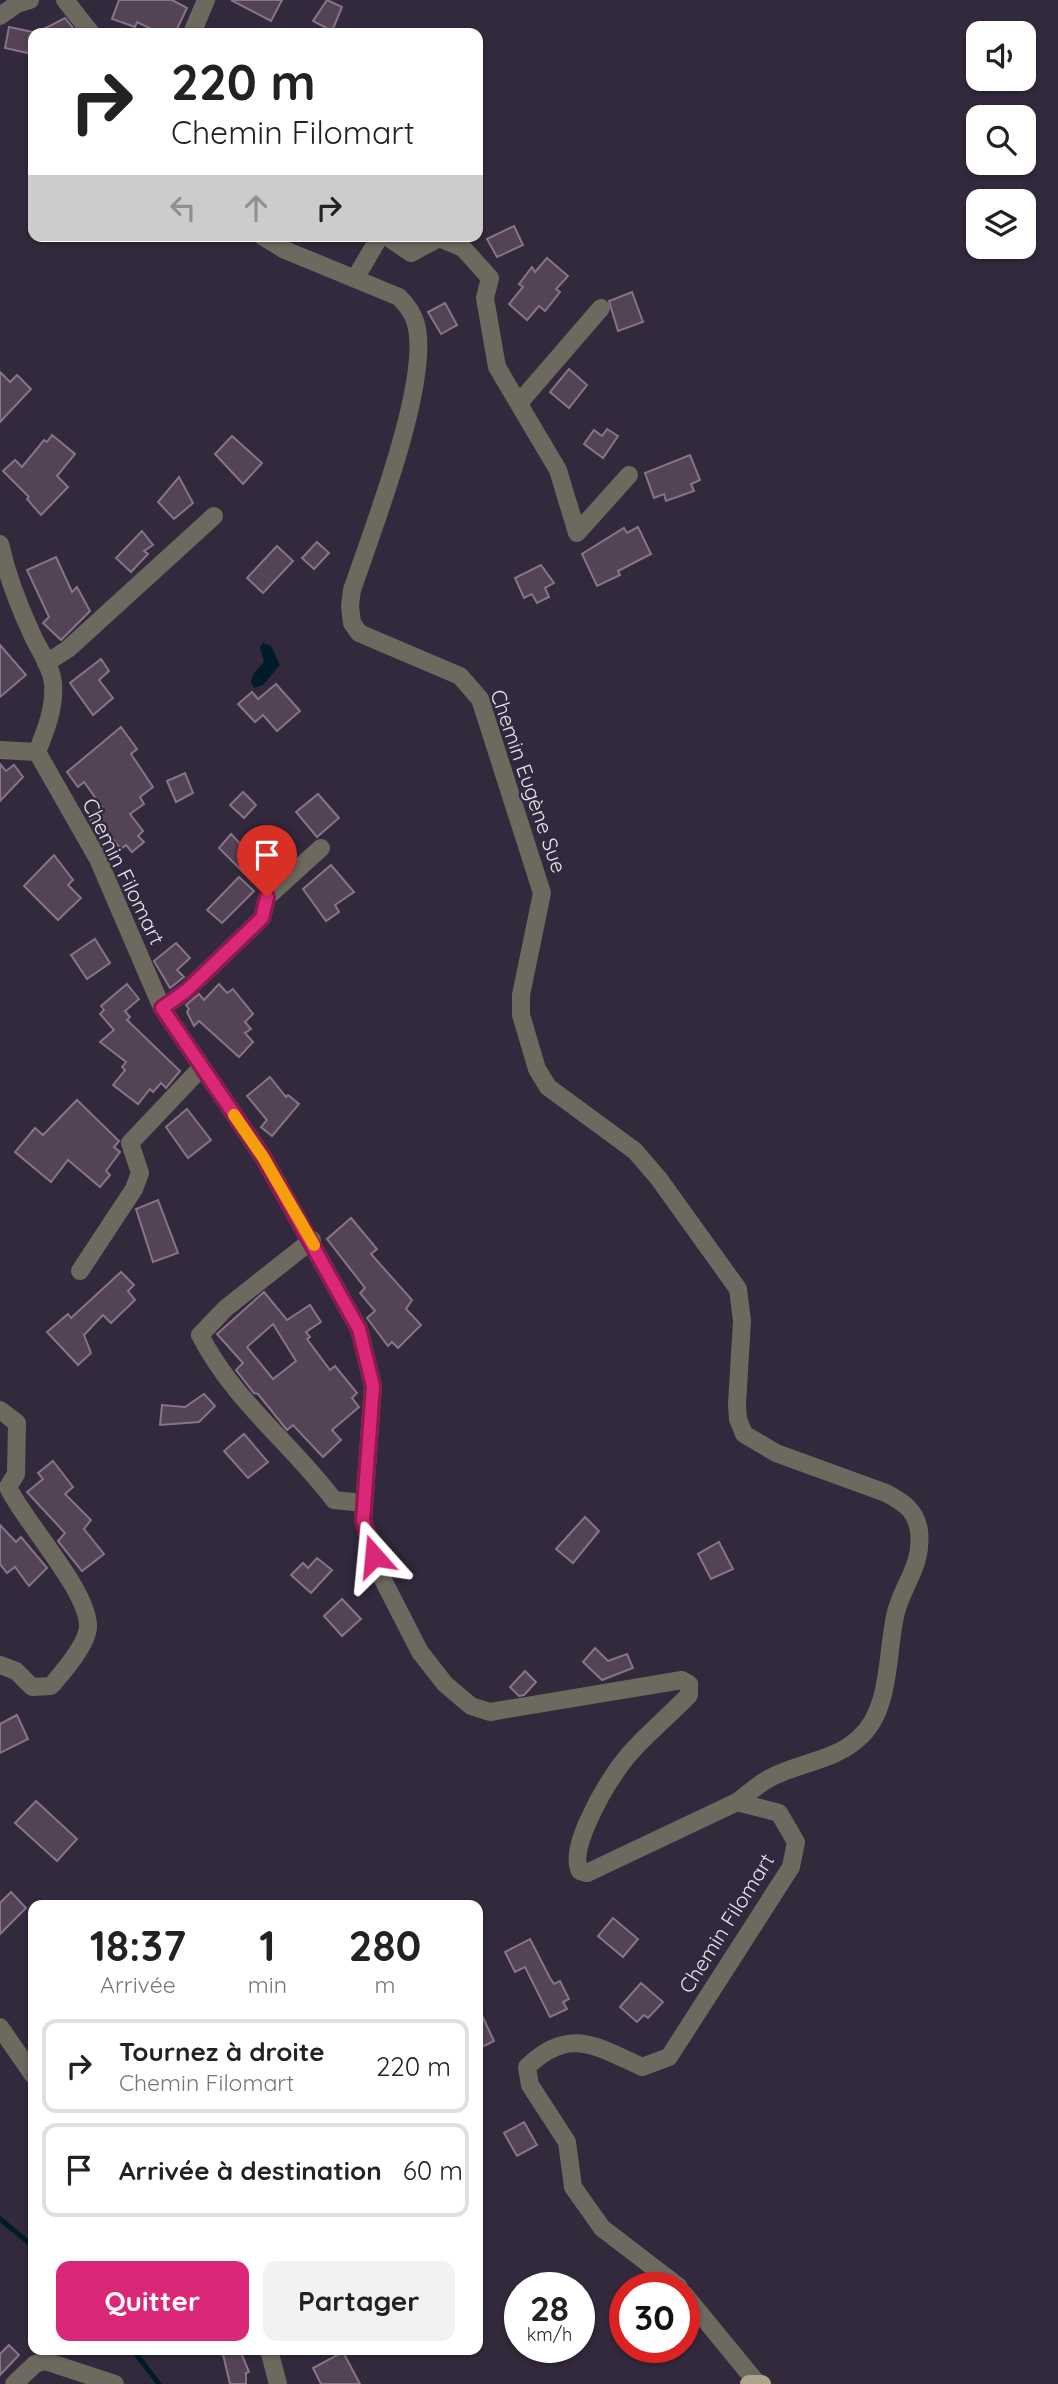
<!DOCTYPE html>
<html lang="fr">
<meta charset="utf-8">
<style>
body{margin:0;font-family:Quicksand,sans-serif;background:#f2f2f2;color:#222;height:100vh;display:flex;flex-direction:column;font-size:26px;white-space:nowrap}
*{box-sizing:border-box;margin:0}
p{font-size:23px;color:#767676}
.icon{flex:none;width:38px;height:38px;fill:none;stroke:currentColor;stroke-width:2;stroke-linecap:round;stroke-linejoin:round}
.map{position:relative;flex:1;overflow:hidden}
.details{position:absolute;left:28px;top:1900px;width:455px;height:455px;display:flex;flex-direction:column;background:#fff;border-radius:14px;box-shadow:0 2px 5px #0004}
.details>*{flex:none}
.hud{position:absolute;left:28px;top:28px;width:455px;height:214px;border-radius:14px;box-shadow:0 2px 5px #0004;background:#fff;color:#222;overflow:hidden}
.fabs{position:absolute;left:966px;top:21px;display:grid;gap:14px}
.fabs a{display:grid;place-items:center;width:70px;height:70px;border-radius:14px;background:#fff;box-shadow:0 2px 5px #0004;font-size:35px}
.speed{position:absolute;left:504px;top:2272px;display:flex;gap:14px;font-size:35px;font-weight:700;text-align:center}
.speed>*{display:grid;place-content:center;width:91px;height:91px;border-radius:50%;background:#fff;box-shadow:0 2px 5px #0004;line-height:1}
.speed small{font-size:18px;font-weight:400}
.speed .limit{border:10px solid #d22;background:#fff;color:#111}
.pin{position:absolute;display:grid;place-items:center;width:60px;height:60px;color:#fff;margin:-72px -30px;border-radius:50% 50% 50% 0;rotate:-45deg;box-shadow:0 0 7px #0007}
.pin .icon{rotate:45deg}
.me{position:absolute;width:77px;margin:-38px;rotate:342deg;stroke-linejoin:round;filter:drop-shadow(0 0 5px #0008)}
.turn{display:flex;align-items:center;gap:24px;height:147px;padding:0 28px;font-size:32px}
.turn .icon{width:91px;height:91px;stroke-width:2.5}
.turn b{display:block;font-size:49px;line-height:60px}
.lanes{display:flex;align-items:center;height:66px;padding:0 28px;background:#0003;justify-content:center;gap:35px;direction:ltr}
.lanes .off{opacity:.35}
.eta{display:flex;justify-content:space-evenly;align-items:center;height:119px;text-align:center}
.eta b{font-size:42px;font-weight:800;line-height:49px}
.action{display:flex;gap:14px;margin-top:auto;padding:14px 28px}
.action a{flex:1;height:80px;border-radius:14px;background:#db2777;color:#fff;font-size:28px;font-weight:800;line-height:80px;text-align:center}
.action a+a{background:#f2f2f2;color:#222}
ul{padding:0;list-style:none}
li{display:flex;align-items:center;gap:21px;height:94px;margin:0 14px 10px;padding:0 14px;border:4px solid #e0e0e0;border-radius:14px}
li div{flex:1}
li b{display:block;font-size:26px}
li em{font-style:normal}
.map>svg:first-child{display:block}
.water{fill:#001b29}
.lines{fill:none;stroke-linecap:round;stroke-linejoin:round}
.stream{stroke:#001b29;stroke-width:5}
.building{fill:#544354;stroke:#877487;stroke-width:2;fill-rule:evenodd}
.minor{stroke:#6d695f;stroke-width:18}
.major{stroke:#ada38f;stroke-width:18}
.route-casing{stroke:#8e194d;stroke-width:18}
.route{stroke:#db2777;stroke-width:12}
.slow{stroke:#f59e0b;stroke-width:12}
.labels{text-anchor:middle;dominant-baseline:central;stroke-width:5;stroke-linejoin:round;paint-order:stroke}
.street-label{font-size:21px;fill:#e7e1ee;stroke:#32293c}
</style>
<div class="map">
<svg width="1058" height="2384" viewBox="0 0 1058 2384">
<rect width="100%" height="100%" fill="#32293c"/>
<path class="water" d="M263 643 271 646 280 665 263 685 254 688 251 682 253 674 264 662 260 647Z"/>
<g class="lines">
<g class="stream">
<path d="M0 2219 33 2246"/>
<path d="M133 2350 159 2384"/>
</g>
</g>
<g class="building">
<path d="M119 0H172L187 8 175 33H160L137 22 135 27 112 19Z"/>
<path d="M231 0H282L271 21Z"/>
<path d="M327 0 342 7 332 31 313 21Z"/>
<path d="M65 18 77 33H36Z"/>
<path d="M9 27 33 32 28 53 5 48Z"/>
<path d="M514 226 523 245 497 257 487 239Z"/>
<path d="M547 258 568 276 556 289 560 292 545 311 539 306 527 320 509 304 523 287 519 284 532 267 535 272Z"/>
<path d="M632 292 643 322 618 331 609 301Z"/>
<path d="M445 303 457 325 441 334 428 312Z"/>
<path d="M569 369 587 385 569 408 550 392Z"/>
<path d="M0 372 10 382 17 375 31 389 0 422Z"/>
<path d="M607 429 618 436 603 458 584 444 594 430 602 436Z"/>
<path d="M52 435 75 454 57 476 68 487 41 515 27 499 29 497 3 471 15 460 22 467 44 440 47 442Z"/>
<path d="M232 436 262 463 243 484 215 454Z"/>
<path d="M690 455 700 480 691 484 694 491 666 501 664 494 654 498 645 473Z"/>
<path d="M179 477 193 503 174 519 158 502Z"/>
<path d="M638 527 651 554 618 571 620 575 597 586 582 554 624 528 627 533Z"/>
<path d="M142 531 153 545 144 551 148 554 131 572 116 558Z"/>
<path d="M317 542 329 553 314 569 302 558Z"/>
<path d="M277 546 293 561 263 593 247 578Z"/>
<path d="M56 557 72 592 77 587 90 611 61 640 43 623 49 617 27 570Z"/>
<path d="M541 565 554 583 545 588 549 597 537 603 532 594 524 598 515 578Z"/>
<path d="M0 645 26 675 0 697Z"/>
<path d="M101 659 109 671 99 680 113 698 93 715 70 683Z"/>
<path d="M276 684 300 711 277 731 263 715 255 722 238 704 252 692 258 699Z"/>
<path d="M121 727 137 749 131 754 153 787 140 797 144 804 130 814 143 831 138 836 144 842 132 852 126 845 121 849 105 829 99 833 88 816 102 807 84 782 78 787 67 772Z"/>
<path d="M0 764 6 771 14 765 23 777 0 801Z"/>
<path d="M185 773 193 793 176 802 167 781Z"/>
<path d="M243 792 256 805 244 818 230 805Z"/>
<path d="M318 794 339 818 317 837 296 812Z"/>
<path d="M276 831 295 854 275 870 269 863 252 881 219 848 231 834 249 853Z"/>
<path d="M54 855 73 880 68 885 81 898 58 920 24 886Z"/>
<path d="M331 865 354 892 335 905 339 912 326 921 303 889Z"/>
<path d="M239 877 254 891 222 923 207 910Z"/>
<path d="M95 939 110 963 87 979 71 955Z"/>
<path d="M176 943 190 958 177 970 184 977 170 988 154 961Z"/>
<path d="M127 984 139 999 125 1011 130 1017 127 1020 180 1071 166 1088 161 1083 153 1092 150 1089 138 1104 113 1085 125 1070 122 1067 126 1062 100 1042 114 1030 100 1014 104 1010 101 1006Z"/>
<path d="M219 984 227 993 233 989 253 1014 245 1022 251 1029 245 1033 253 1042 239 1057 199 1021 194 1026 187 1012 189 1009 186 1005 199 994 204 1000Z"/>
<path d="M270 1077 286 1097 288 1095 299 1104 272 1136 261 1127 267 1120 247 1096Z"/>
<path d="M77 1100 119 1141 114 1147 120 1152 106 1171 110 1175 100 1187 68 1160 51 1182 15 1152 35 1128 43 1135Z"/>
<path d="M187 1109 211 1140 188 1158 166 1127Z"/>
<path d="M158 1200 178 1253 153 1262 136 1209Z"/>
<path d="M351 1218 377 1249 371 1254 412 1300 406 1309 421 1325 398 1348 392 1342 388 1346 367 1318 375 1311 360 1293 365 1288 327 1239Z"/>
<path d="M121 1272 134 1285 128 1291 135 1300 111 1323 103 1315 84 1335 91 1353 78 1365 47 1332 68 1314 71 1318Z"/>
<path d="M264 1292 287 1320 310 1305 321 1322 306 1332 310 1337 307 1339 330 1370 335 1366 357 1393 352 1398 359 1407 332 1430 341 1440 323 1457 293 1425 287 1430 258 1394 254 1393 236 1370 243 1363 217 1334ZM273 1324 296 1361 273 1379 247 1347Z"/>
<path d="M204 1394 215 1406 199 1422 160 1425 162 1405 185 1407Z"/>
<path d="M244 1434 268 1462 248 1478 224 1451Z"/>
<path d="M53 1461 73 1487 65 1494 91 1520 84 1529 104 1554 82 1571 58 1541 65 1533 27 1492 43 1479 38 1473Z"/>
<path d="M585 1517 599 1531 573 1563 556 1549Z"/>
<path d="M0 1525 16 1542 21 1537 47 1568 29 1586 15 1567 7 1573 0 1564Z"/>
<path d="M719 1542 733 1569 711 1579 698 1554Z"/>
<path d="M317 1558 332 1570 311 1593 291 1575 303 1563 308 1568Z"/>
<path d="M342 1599 361 1619 342 1636 324 1616Z"/>
<path d="M595 1648 608 1661 627 1654 633 1668 602 1680 583 1662Z"/>
<path d="M525 1671 536 1682 524 1695 519 1696 510 1687Z"/>
<path d="M17 1715 28 1739 0 1753V1724Z"/>
<path d="M36 1801 77 1839 57 1861 15 1823Z"/>
<path d="M11 1892 26 1908 0 1934V1903Z"/>
<path d="M613 1918 638 1939 623 1957 598 1936Z"/>
<path d="M530 1939 550 1978 554 1984 560 1981 569 1999 563 2002 567 2009 550 2017 525 1967 515 1972 505 1952Z"/>
<path d="M641 1983 663 2002 648 2018 644 2015 637 2022 620 2007Z"/>
<path d="M478 2007 494 2041 478 2049Z"/>
<path d="M524 2122 537 2145 517 2156 504 2133Z"/>
<path d="M9 2345 19 2355 0 2375V2354Z"/>
<path d="M222 2350H240L249 2372 246 2373V2384H230Z"/>
<path d="M343 2352 360 2384H321L313 2368Z"/>
</g>
<g class="lines">
<g class="minor">
<path d="M65 0 91 33"/>
<path d="M0 16 17 4 30 0"/>
<path d="M192 33 206 0"/>
<path d="M262 236 285 250 399 297C407 305 413 313 416 324 431 381 372 531 352 590L350 606 352 623 359 633 460 676 480 699 542 893 521 995V1015L537 1069 548 1087 635 1151 659 1179 738 1289 742 1321 737 1404 738 1419 744 1434 776 1453 886 1493C903 1502 916 1510 919 1531 923 1565 904 1582 896 1612 886 1652 892 1709 859 1738 834 1761 801 1762 772 1777 759 1783 748 1794 737 1802"/>
<path d="M386 236 411 253 439 238 463 248 490 278 485 298 497 367 558 470 577 533 629 475"/>
<path d="M356 277 380 236"/>
<path d="M519 403 601 308"/>
<path d="M0 544C7 575 18 604 31 632 38 649 51 665 53 683 55 707 46 730 37 752"/>
<path d="M46 663 68 649 214 516"/>
<path d="M0 750 37 752"/>
<path d="M37 752 98 859 162 1008 263 1157 359 1329 373 1386 363 1520 380 1574 420 1652 445 1684 471 1706 490 1712 682 1680 689 1684V1695C666 1719 632 1746 615 1773 602 1792 568 1850 580 1871L587 1873 737 1802 779 1813 796 1842 791 1867 669 2057 642 2067C596 2046 569 2026 527 2067L530 2085 567 2142 573 2187 602 2228 679 2287"/>
<path d="M162 1008 186 991 262 918 267 897 321 848"/>
<path d="M312 1240 226 1308 200 1335C233 1400 291 1443 334 1500L363 1503"/>
<path d="M80 1271 134 1189 140 1173 130 1143 201 1068"/>
<path d="M0 1410 17 1423 16 1474 8 1487C25 1523 89 1591 88 1627 87 1645 63 1672 51 1686L32 1687 16 1671 0 1665"/>
<path d="M0 2027 33 2075"/>
<path d="M684 2294 757 2383"/>
<path d="M269 2350 278 2384"/>
<path d="M14 2384 35 2364 45 2361 115 2384"/>
</g>
<path class="major" d="M749 2384H762"/>
</g>
<g class="lines">
<defs>
<path id="route" d="M267 897 262 918 186 991 162 1008 263 1157 359 1329 373 1386 363 1520 374 1556"/>
</defs>
<use href="#route" class="route-casing"/>
<use href="#route" class="route"/>
<path class="slow" d="M234 1115 263 1157 314 1245"/>
</g>
<g class="labels">
<g class="street-label">
<text transform="translate(529 781) rotate(71)">Chemin Eugène Sue</text>
<text transform="translate(124 871) rotate(64)">Chemin Filomart</text>
<text transform="translate(726 1923) rotate(-58)">Chemin Filomart</text>
</g>
</g>
</svg>
<div class="fabs">
<a><svg class="icon" aria-label="sound" viewBox="0 0 24 24"><path d="M4 9h4l5-4v14l-5-4H4zM17 9q2 3 0 6"/></svg></a>
<a><svg class="icon" aria-label="search" viewBox="0 0 24 24"><circle cx="10" cy="10" r="6"/><path d="M15 15l6 6"/></svg></a>
<a><svg class="icon" aria-label="layers" viewBox="0 0 24 24"><path d="M12 4l9 5-9 5-9-5zM3 14l9 5 9-5"/></svg></a>
</div>
<div class="speed"><div>28<small>km/h</small></div><div class="limit">30</div></div>
<div class="pin" style="left:267px;top:897px;background:#d93025"><svg class="icon" aria-label="arrive" viewBox="0 0 24 24"><path d="M6 21V4h12l-3 4 3 4H6"/></svg></div>
<svg class="me" style="left:374px;top:1556px" viewBox="-20 -20 40 40"><path d="M0-17L14 15 0 8-14 15z" fill="#db2777" stroke="#fff" stroke-width="4"/></svg>
<div class="hud">
<div class="turn"><svg class="icon" aria-label="right" viewBox="0 0 24 24"><path d="M7 20v-9h11M14 6l5 5-5 5"/></svg><div><b>220 m</b>Chemin Filomart</div></div>
<div class="lanes"><svg class="icon off" aria-label="left" viewBox="0 0 24 24"><path d="M17 20v-9H6M10 6l-5 5 5 5"/></svg><svg class="icon off" aria-label="ahead" viewBox="0 0 24 24"><path d="M12 20V5M6 11l6-6 6 6"/></svg><svg class="icon" aria-label="right" viewBox="0 0 24 24"><path d="M7 20v-9h11M14 6l5 5-5 5"/></svg></div>
</div>
<section class="details">
<div class="eta">
<div><b>18:37</b><p>Arrivée</p></div>
<div><b>1</b><p>min</p></div>
<div><b>280</b><p>m</p></div>
</div>
<ul>
<li><svg class="icon" aria-label="right" viewBox="0 0 24 24"><path d="M7 20v-9h11M14 6l5 5-5 5"/></svg><div><b>Tournez à droite</b><p>Chemin Filomart</p></div><em>220 m</em></li>
<li><svg class="icon" aria-label="arrive" viewBox="0 0 24 24"><path d="M6 21V4h12l-3 4 3 4H6"/></svg><div><b>Arrivée à destination</b></div><em>60 m</em></li>
</ul>
<div class="action"><a>Quitter</a><a>Partager</a></div>
</section>
</div>
